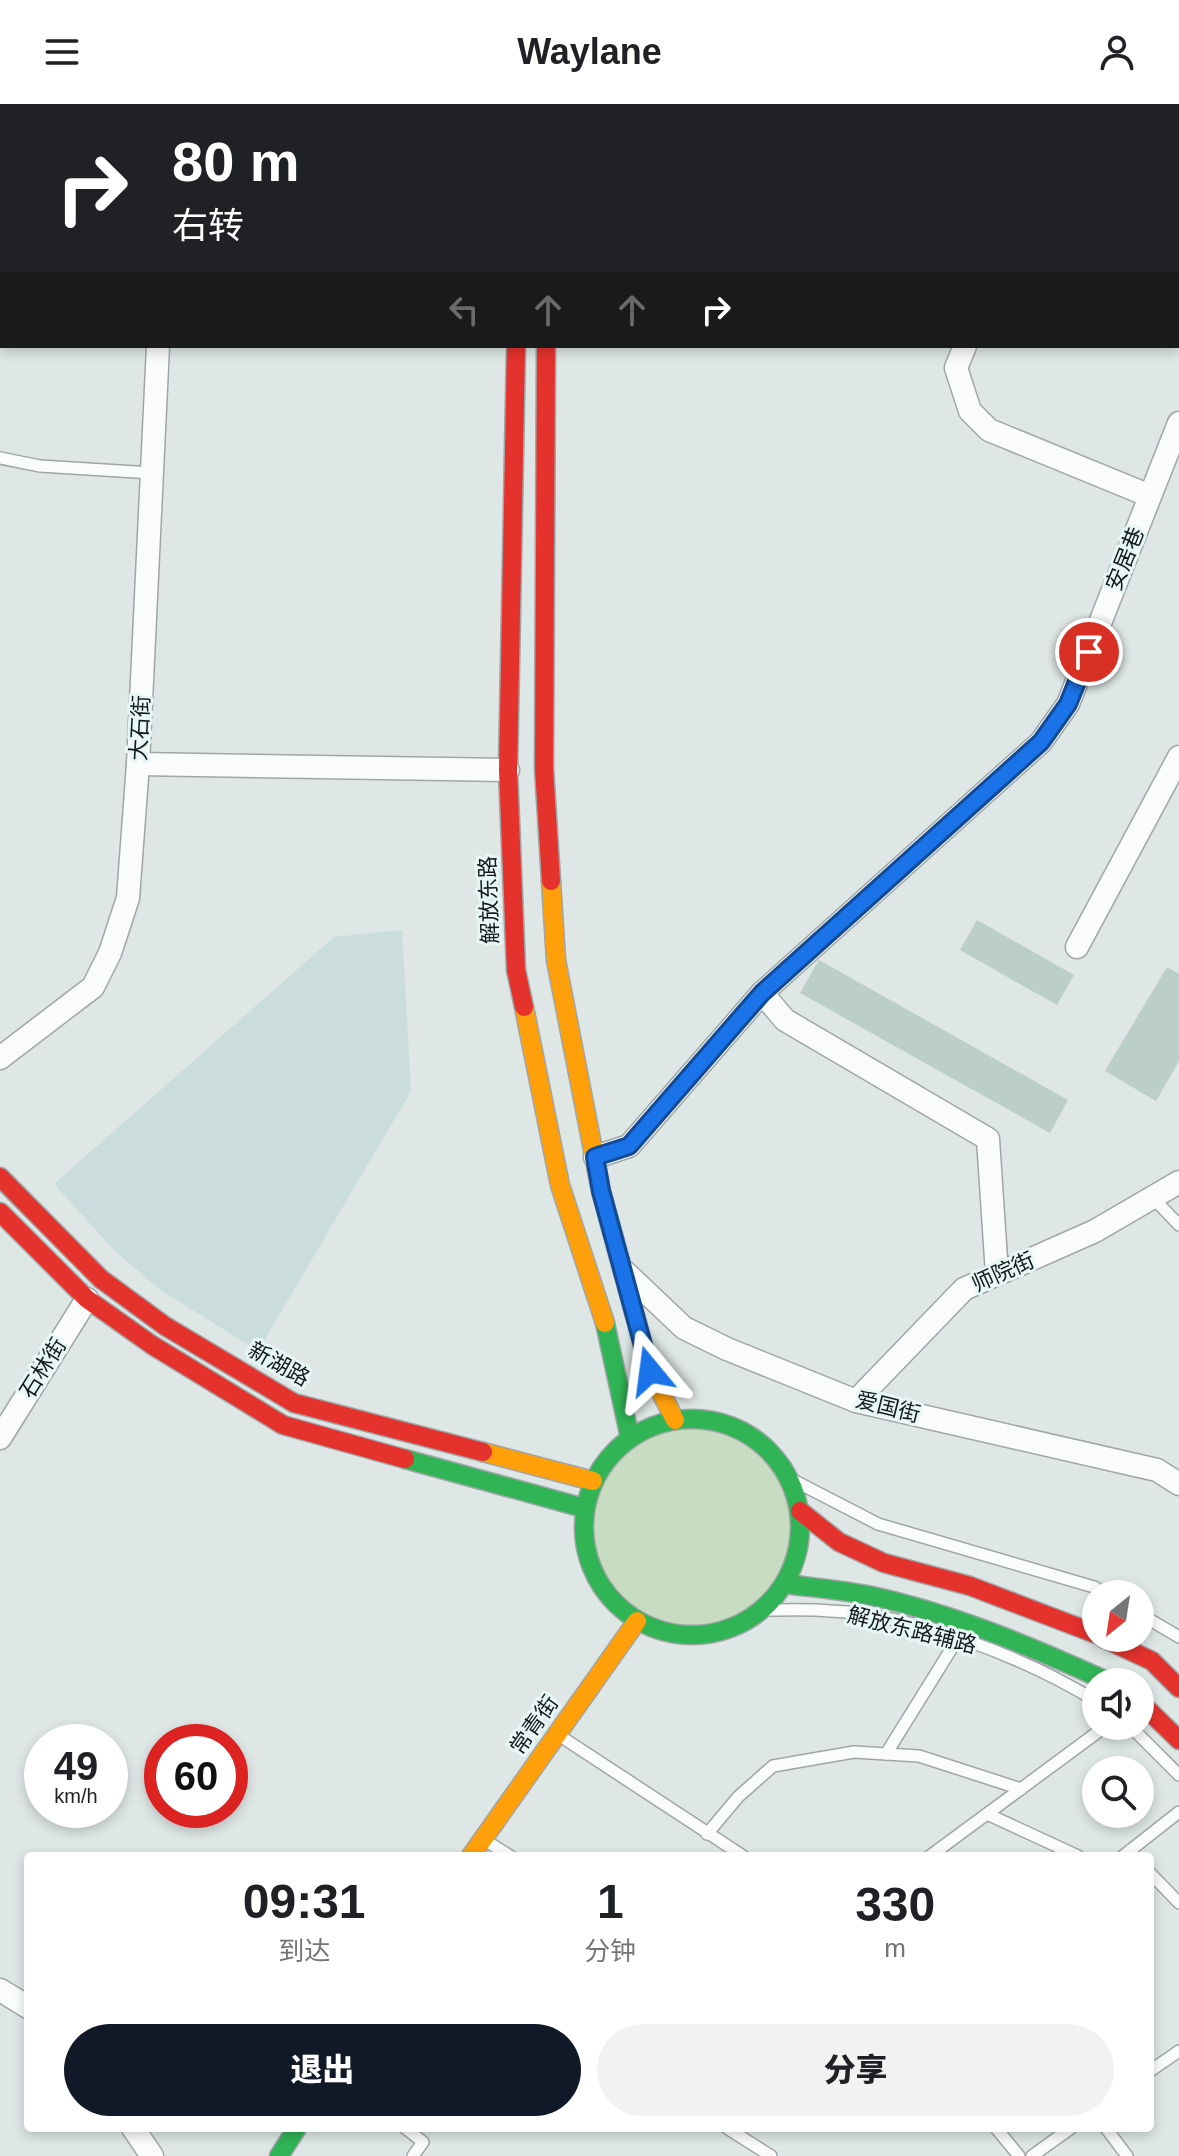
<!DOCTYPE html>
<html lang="zh">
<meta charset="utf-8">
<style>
body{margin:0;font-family:Helvetica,"Noto Sans SC",sans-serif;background:#f2f2f2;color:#202124;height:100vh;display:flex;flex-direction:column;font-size:30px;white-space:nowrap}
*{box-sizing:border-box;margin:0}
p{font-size:26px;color:#757577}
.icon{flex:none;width:44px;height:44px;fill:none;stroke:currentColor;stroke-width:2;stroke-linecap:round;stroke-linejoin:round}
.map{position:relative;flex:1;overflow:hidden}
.drawer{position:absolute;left:24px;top:1748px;width:1130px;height:280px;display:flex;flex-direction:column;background:#fff;border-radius:8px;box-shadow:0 4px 12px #0003}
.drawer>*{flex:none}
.top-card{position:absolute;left:0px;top:0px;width:1180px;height:244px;box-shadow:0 4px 12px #0003;background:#202124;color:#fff;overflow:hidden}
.needle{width:52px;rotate:210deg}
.tools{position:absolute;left:1082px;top:1476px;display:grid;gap:16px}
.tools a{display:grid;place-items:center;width:72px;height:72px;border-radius:50%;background:#fff;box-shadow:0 4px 12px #0003;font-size:40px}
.speed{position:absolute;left:24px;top:1620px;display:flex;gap:16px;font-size:40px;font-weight:700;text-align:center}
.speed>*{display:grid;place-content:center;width:104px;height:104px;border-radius:50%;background:#fff;box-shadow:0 4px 12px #0003;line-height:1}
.speed small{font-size:20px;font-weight:400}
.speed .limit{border:12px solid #d22;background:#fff;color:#111}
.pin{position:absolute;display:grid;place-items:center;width:68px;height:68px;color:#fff;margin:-34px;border:4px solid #fff;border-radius:50%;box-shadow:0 2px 8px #0007}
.me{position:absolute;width:88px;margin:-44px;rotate:344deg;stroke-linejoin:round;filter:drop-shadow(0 0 6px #0008)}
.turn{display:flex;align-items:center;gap:28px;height:168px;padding:0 40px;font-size:36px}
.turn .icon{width:104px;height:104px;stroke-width:2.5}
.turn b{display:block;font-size:56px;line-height:68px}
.lanes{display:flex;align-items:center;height:76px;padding:0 40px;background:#0003;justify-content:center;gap:40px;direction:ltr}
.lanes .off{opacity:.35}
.eta{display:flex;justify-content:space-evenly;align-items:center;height:136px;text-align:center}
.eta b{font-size:48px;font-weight:800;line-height:56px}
.button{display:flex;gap:16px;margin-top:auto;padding:16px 40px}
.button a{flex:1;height:92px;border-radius:48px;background:#111827;color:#fff;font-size:32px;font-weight:800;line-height:92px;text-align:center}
.button a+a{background:#f2f2f2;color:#202124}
header{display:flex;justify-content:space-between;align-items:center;height:104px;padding:0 40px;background:#fff;font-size:36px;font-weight:800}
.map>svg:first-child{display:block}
.built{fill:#cadcdb}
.green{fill:#c8dcc2}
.building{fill:#bbcec7}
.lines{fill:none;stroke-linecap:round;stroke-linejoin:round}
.lane-casing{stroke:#a0a6a6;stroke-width:14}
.street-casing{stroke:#a0a6a6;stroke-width:25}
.fast-casing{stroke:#a0a6a6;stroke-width:21}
.slow-casing{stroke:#a0a6a6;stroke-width:21}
.jam-casing{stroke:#a0a6a6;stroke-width:21}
.lane{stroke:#fafbfb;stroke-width:11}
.street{stroke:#fafbfb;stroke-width:22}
.fast{stroke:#30b455;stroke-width:18}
.slow{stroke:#ff9f0a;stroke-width:18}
.jam{stroke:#e5322d;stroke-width:18}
.route-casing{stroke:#114b97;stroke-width:20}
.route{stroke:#1a73e8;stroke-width:14}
.labels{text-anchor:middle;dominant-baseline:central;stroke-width:6;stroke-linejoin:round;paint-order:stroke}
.street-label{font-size:22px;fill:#151b1a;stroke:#e7f7f6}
</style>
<header><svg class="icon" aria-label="menu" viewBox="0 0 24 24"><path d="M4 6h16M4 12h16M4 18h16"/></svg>Waylane<svg class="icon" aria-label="person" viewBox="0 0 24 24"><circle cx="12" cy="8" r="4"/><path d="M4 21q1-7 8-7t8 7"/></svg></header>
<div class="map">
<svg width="1179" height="2052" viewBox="0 0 1179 2052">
<rect width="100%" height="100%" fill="#dee6e6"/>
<path class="built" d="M402 826 411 987 258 1247 159 1185 115 1147 54 1080 334 833Z"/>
<circle class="green" cx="692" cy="1423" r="108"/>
<g class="building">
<path d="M977 816 1074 871 1057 901 960 846Z"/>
<path d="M819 856 1068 996 1050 1029 800 889Z"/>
<path d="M1167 863 1179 870V957L1156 997 1105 967Z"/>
</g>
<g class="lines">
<defs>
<g id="lane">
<path d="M483 2V0"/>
<path d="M0 181 2 182"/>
<path d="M0 354 40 362 152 369"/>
<path d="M1152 1093 1179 1121"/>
<path d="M789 1374 878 1420 1094 1483 1105 1490"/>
<path d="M764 1506C786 1506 809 1505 831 1507 916 1511 1024 1553 1096 1597"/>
<path d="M1140 1510 1179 1533"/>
<path d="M1130 1622 1179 1671"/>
<path d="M557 1630 743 1752"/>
<path d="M886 1650 958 1534"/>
<path d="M987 1710 1078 1752"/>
<path d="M707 1730 738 1693 773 1662 854 1648 919 1652 1021 1685"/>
<path d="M483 1735 510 1752"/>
<path d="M930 1752 1106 1622"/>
<path d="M1123 1752 1179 1708"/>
<path d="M1150 1769 1179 1799"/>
<path d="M1150 1967 1179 1947"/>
<path d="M405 2024 423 2038 413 2052"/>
<path d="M727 2024 771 2052"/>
<path d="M996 2024 1019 2052"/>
<path d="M1106 2024 1127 2052"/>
<path d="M1032 2052 1071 2024"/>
</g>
<g id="street">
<path d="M701 0V2"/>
<path d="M179 2 180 0"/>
<path d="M1014 2V0"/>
<path d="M0 80H2"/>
<path d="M965 242 956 264 970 307 989 326 1150 392"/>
<path d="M138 660 508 666"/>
<path d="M1077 843 1179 653"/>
<path d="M762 889 785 916 988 1035 997 1170"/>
<path d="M0 954 93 883 110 849 128 794 138 660 158 242"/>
<path d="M595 1053 629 1042 762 889 1041 638 1068 600 1179 319"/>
<path d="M625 1168 684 1224 727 1245 856 1297 1157 1366 1179 1380"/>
<path d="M856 1297 964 1185 1095 1127 1179 1078"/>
<path d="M0 1334 87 1195"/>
<path d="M0 1886 28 1903"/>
<path d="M133 2024 152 2052"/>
</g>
<g id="fast">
<path d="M605 1219 630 1334"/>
<circle cx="692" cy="1423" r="108"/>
<path d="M405 1355 584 1404"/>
<path d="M786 1480C814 1484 843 1486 872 1492 954 1510 1032 1543 1109 1578"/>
<path d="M279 2052 297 2024"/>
</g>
<g id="slow">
<path d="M516 0V2"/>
<path d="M545 2 546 0"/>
<path d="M551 777 556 856 601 1087 650 1267 675 1316"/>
<path d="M524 903 560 1081 605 1219"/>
<path d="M483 1348 593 1377"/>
<path d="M471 1752 637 1517"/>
</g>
<g id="jam">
<path d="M516 242 508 666 516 866 524 903"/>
<path d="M546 242 544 664 551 777"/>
<path d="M0 1073 101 1175 165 1222 294 1299 483 1348"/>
<path d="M0 1108 87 1195 152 1241 283 1321 405 1355"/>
<path d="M800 1407 839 1438 884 1459 970 1482 1096 1530"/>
<path d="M1103 1534 1152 1557 1179 1584"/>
<path d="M1140 1598 1179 1636"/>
</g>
</defs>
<use href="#lane" class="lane-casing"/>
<use href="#street" class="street-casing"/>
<use href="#fast" class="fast-casing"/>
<use href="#slow" class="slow-casing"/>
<use href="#jam" class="jam-casing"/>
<use href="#lane" class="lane"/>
<use href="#street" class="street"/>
<use href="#fast" class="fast"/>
<use href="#slow" class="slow"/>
<use href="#jam" class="jam"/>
</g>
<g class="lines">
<defs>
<path id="route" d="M650 1267 601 1087 595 1053 629 1042 762 889 1041 638 1068 600 1089 548"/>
</defs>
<use href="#route" class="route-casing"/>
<use href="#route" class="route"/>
</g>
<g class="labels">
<g class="street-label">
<text transform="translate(1125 455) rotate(-68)">安居巷</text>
<text transform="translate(140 624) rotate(-87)">大石街</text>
<text transform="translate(489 796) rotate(-92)">解放东路</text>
<text transform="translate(1003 1168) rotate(-24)">师院街</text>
<text transform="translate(279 1260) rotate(29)">新湖路</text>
<text transform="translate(43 1264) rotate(-58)">石林街</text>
<text transform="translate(888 1303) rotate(14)">爱国街</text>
<text transform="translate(912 1526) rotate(14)">解放东路辅路</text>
<text transform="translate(534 1621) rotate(-55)">常青街</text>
</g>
</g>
</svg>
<div class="tools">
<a><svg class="needle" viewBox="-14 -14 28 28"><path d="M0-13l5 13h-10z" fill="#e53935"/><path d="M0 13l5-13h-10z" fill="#757577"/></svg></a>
<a><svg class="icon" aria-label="sound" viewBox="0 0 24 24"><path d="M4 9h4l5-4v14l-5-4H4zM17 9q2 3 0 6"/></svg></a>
<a><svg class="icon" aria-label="search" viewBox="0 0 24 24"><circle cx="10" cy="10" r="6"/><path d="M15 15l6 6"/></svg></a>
</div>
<div class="speed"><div>49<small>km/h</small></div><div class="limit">60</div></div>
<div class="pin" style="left:1089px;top:548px;background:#d93025"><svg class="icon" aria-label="arrive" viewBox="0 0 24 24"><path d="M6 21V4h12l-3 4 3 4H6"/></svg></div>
<svg class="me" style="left:650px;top:1267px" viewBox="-20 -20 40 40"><path d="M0-17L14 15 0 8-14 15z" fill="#1a73e8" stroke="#fff" stroke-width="4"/></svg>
<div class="top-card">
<div class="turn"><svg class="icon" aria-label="right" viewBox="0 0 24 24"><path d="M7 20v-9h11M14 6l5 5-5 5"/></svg><div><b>80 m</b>右转</div></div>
<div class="lanes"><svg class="icon off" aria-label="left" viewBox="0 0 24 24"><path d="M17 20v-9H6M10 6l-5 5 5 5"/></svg><svg class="icon off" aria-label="ahead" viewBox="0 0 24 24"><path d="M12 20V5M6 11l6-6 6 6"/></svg><svg class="icon off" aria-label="ahead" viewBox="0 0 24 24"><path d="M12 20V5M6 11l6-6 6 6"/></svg><svg class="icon" aria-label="right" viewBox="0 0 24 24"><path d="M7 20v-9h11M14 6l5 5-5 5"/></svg></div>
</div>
<section class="drawer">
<div class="eta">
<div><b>09:31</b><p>到达</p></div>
<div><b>1</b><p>分钟</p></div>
<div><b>330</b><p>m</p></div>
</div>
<div class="button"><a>退出</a><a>分享</a></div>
</section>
</div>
